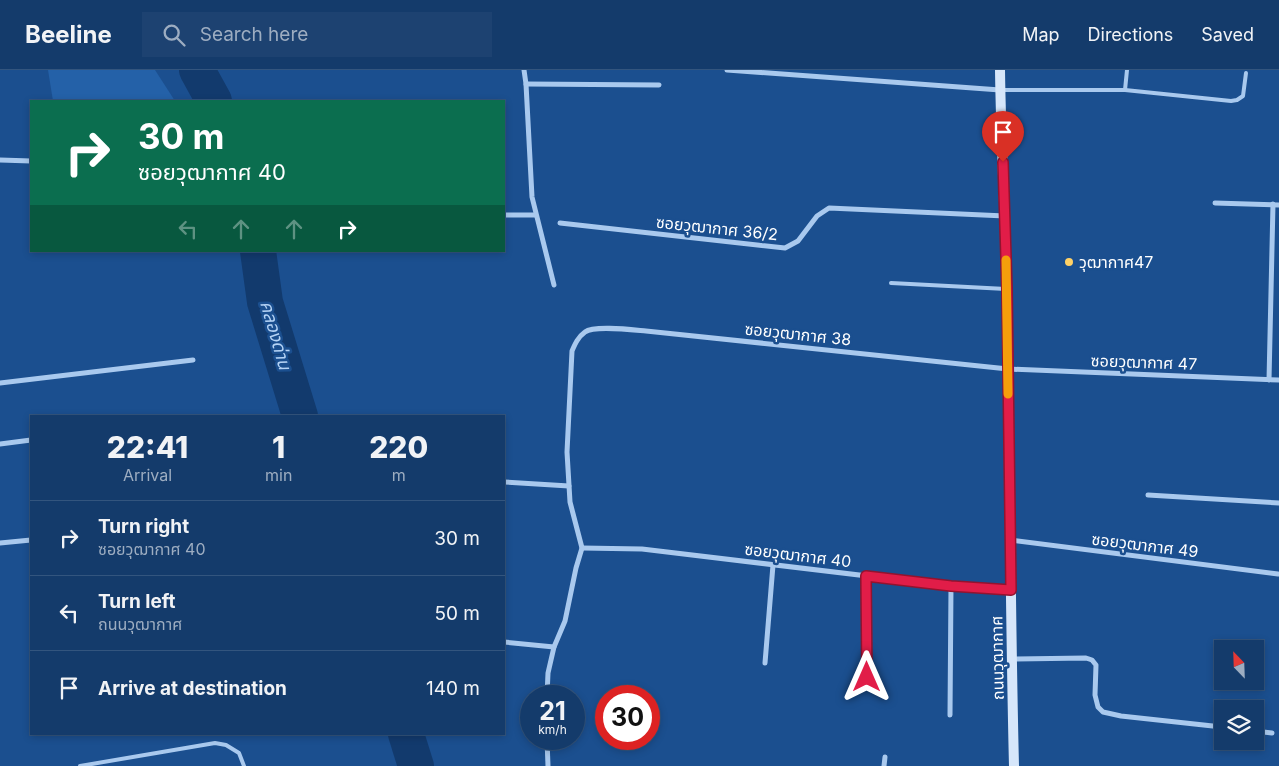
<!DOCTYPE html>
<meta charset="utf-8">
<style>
body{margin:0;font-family:Inter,"Noto Sans Thai",sans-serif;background:#1d4271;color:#f1f3f6;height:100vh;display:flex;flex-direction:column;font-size:19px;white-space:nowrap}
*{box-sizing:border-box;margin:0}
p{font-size:16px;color:#9dadc1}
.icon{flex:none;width:28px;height:28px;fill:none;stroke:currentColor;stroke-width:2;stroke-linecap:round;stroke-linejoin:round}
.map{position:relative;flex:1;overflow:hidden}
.sheet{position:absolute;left:30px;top:345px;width:475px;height:320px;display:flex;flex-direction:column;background:#143b6b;border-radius:0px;box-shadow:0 2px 8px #0003,0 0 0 1px #33557e}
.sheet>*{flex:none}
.hud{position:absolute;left:30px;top:30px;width:475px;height:152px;border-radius:0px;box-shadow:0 2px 8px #0003,0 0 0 1px #33557e;background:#0b6e4f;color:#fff;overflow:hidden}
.needle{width:32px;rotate:337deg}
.buttons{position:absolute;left:1214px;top:570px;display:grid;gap:10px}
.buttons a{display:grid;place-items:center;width:50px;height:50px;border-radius:0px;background:#143b6b;box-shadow:0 2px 8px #0003,0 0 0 1px #33557e;font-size:25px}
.speed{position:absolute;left:520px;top:615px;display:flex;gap:10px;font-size:25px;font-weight:700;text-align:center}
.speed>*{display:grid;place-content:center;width:65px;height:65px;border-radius:50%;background:#143b6b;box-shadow:0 2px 8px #0003,0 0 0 1px #33557e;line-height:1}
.speed small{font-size:12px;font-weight:400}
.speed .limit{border:8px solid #d22;background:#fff;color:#111}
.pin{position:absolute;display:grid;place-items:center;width:42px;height:42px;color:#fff;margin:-51px -21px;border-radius:50% 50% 50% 0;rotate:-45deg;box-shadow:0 0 5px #0007}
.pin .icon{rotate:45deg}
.me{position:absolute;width:55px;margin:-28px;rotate:0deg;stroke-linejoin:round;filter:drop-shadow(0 0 4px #0008)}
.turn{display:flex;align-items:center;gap:18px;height:105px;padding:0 25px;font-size:22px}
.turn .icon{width:65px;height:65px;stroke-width:2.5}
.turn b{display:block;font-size:35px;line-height:42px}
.lanes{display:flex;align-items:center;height:48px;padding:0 25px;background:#0003;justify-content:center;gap:25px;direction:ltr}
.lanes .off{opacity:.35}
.eta{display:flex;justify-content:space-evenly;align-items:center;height:85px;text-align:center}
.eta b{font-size:30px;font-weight:800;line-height:35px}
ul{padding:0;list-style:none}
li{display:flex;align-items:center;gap:15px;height:75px;padding:0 25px;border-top:1px solid #33557e}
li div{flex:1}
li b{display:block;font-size:19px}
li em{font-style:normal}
header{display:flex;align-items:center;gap:30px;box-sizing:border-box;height:70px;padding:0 25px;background:#143b6b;border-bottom:1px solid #33557e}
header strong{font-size:24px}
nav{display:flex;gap:28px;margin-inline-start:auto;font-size:18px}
.search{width:350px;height:45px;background:#1d4271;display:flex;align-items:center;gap:12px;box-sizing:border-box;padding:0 18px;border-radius:0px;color:#9dadc1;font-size:19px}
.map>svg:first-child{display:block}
.green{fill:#2461a8}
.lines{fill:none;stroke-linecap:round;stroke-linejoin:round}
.river{stroke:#123a6d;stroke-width:36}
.service{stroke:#a9c9ee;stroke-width:4}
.minor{stroke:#a9c9ee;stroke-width:5}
.secondary{stroke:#d6e6fa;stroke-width:10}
.route-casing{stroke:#92132f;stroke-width:12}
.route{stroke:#e11d48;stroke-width:9}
.slow{stroke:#f59e0b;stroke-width:9}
.poi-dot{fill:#ffd166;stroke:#1b4f8f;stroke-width:2}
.labels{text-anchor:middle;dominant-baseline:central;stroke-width:5;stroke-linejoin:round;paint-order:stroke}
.street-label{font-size:16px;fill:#fff;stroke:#1b4f8f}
.poi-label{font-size:16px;fill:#fff;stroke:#1b4f8f;text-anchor:start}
.water-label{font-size:18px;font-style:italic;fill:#b5d3f5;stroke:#1b4f8f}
</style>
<header>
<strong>Beeline</strong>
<div class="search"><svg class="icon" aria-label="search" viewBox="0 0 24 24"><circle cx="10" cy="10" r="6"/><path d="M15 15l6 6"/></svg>Search here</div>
<nav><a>Map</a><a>Directions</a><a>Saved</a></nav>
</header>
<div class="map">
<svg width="1279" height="696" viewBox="0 0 1279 696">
<rect width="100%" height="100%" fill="#1b4f8f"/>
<path class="green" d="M48 0H155L175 31H53Z"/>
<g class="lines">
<g class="river">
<path d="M197 0 214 31"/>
<path d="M258 181 265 232 300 346"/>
<path d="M406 664 416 696"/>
</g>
<g class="service">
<path d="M1003 20H1125L1127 0"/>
<path d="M1125 20 1231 31 1237 30 1243 26 1246 3"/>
<path d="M891 213 1006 219"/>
<path d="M80 696 215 673 226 675 239 683 244 696"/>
</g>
<g class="minor">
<path d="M524 0 526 14 532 127 554 215"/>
<path d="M727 0 1000 20"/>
<path d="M526 14 659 15"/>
<path d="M0 90 31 91"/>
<path d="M1215 133 1279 135"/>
<path d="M504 145H535"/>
<path d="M560 153 785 178 798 171 817 146 829 138 1005 146"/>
<path d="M1269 310 1273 134"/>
<path d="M0 313 193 290"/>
<path d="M0 374 31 370"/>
<path d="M504 412 569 416"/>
<path d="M1148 425 1279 433"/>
<path d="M1010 470 1278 504"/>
<path d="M0 473 31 470"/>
<path d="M582 478 642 479 951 516 1011 520"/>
<path d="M866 506 867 607"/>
<path d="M504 572 554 577"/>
<path d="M1012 589 1086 588 1092 590 1096 595 1095 625 1098 637 1103 642 1121 646 1222 657"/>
<path d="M765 593 773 495"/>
<path d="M547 626 548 603 554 577 565 551 576 498 582 478 570 432 567 382 572 281C575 274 578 267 585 262 594 255 634 260 646 261L1008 299 1279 310"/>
<path d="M950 645 951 516"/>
<path d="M1255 661 1272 663"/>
<path d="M547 669 548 696"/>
<path d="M884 696 885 687"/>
</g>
<path class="secondary" d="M1000 0C1001 73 1005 146 1007 219 1010 378 1010 537 1014 696"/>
</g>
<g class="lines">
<defs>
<path id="route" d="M867 607 866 506 951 516 1011 520 1007 219 1003 92"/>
</defs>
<use href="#route" class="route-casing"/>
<use href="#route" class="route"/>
<path class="slow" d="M1006 190 1008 324"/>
</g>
<circle class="poi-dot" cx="1069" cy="192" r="5"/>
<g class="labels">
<g class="street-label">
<text transform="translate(717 158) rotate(6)">ซอยวุฒากาศ 36/2</text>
<text transform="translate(798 264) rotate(6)">ซอยวุฒากาศ 38</text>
<text transform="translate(1144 292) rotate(2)">ซอยวุฒากาศ 47</text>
<text transform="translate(1145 475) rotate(7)">ซอยวุฒากาศ 49</text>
<text transform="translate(798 485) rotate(7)">ซอยวุฒากาศ 40</text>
<text transform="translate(997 588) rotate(-91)">ถนนวุฒากาศ</text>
</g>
<g class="poi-label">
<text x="1079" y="192">วุฒากาศ47</text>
</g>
<g class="water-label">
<text transform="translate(276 265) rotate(74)">คลองด่าน</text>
</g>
</g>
</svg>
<div class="buttons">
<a><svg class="needle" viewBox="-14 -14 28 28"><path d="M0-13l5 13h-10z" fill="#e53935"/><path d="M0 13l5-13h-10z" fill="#9dadc1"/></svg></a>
<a><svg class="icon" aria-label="layers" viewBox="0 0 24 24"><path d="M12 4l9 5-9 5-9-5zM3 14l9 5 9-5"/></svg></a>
</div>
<div class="speed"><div>21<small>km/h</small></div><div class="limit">30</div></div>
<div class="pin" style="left:1003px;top:92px;background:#d93025"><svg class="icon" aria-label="arrive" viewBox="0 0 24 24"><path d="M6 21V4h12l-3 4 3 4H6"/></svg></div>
<svg class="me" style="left:867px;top:607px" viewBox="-20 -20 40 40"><path d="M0-17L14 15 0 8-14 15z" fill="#e11d48" stroke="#fff" stroke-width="4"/></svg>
<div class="hud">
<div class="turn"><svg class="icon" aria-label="right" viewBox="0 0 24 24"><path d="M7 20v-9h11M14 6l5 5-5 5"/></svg><div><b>30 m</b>ซอยวุฒากาศ 40</div></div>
<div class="lanes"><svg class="icon off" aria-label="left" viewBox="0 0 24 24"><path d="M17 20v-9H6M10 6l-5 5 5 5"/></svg><svg class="icon off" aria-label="ahead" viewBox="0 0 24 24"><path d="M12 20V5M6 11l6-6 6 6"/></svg><svg class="icon off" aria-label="ahead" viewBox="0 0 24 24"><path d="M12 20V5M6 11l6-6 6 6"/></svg><svg class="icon" aria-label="right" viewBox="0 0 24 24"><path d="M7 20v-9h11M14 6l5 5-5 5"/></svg></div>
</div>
<section class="sheet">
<div class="eta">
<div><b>22:41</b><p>Arrival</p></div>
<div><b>1</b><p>min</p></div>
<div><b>220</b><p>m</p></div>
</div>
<ul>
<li><svg class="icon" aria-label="right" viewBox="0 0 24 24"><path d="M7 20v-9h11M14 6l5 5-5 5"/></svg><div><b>Turn right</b><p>ซอยวุฒากาศ 40</p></div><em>30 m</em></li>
<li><svg class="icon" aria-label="left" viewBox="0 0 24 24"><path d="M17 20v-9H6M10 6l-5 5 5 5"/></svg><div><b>Turn left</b><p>ถนนวุฒากาศ</p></div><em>50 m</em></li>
<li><svg class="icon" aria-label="arrive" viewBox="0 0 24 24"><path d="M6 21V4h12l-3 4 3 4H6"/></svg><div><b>Arrive at destination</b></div><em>140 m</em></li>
</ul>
</section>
</div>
